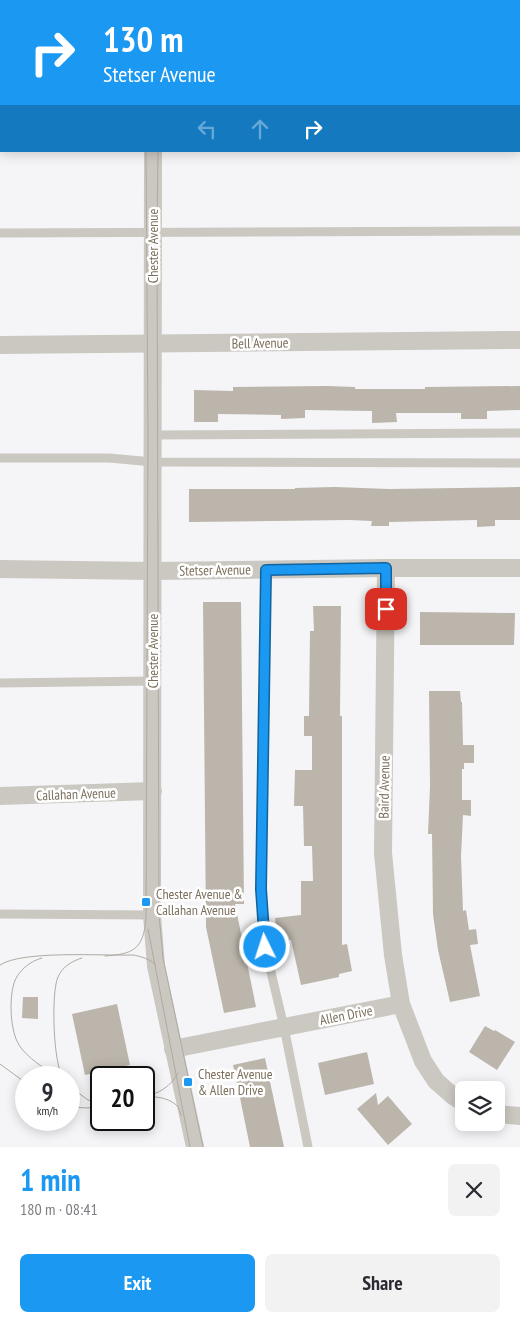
<!DOCTYPE html>
<meta charset="utf-8">
<style>
body{margin:0;font-family:"PT Sans Narrow",sans-serif;background:#f2f2f3;color:#2b2b33;height:100vh;display:flex;flex-direction:column;font-size:19px;white-space:nowrap}
*{box-sizing:border-box;margin:0}
p{font-size:16px;color:#7c7c81}
.icon{flex:none;width:28px;height:28px;fill:none;stroke:currentColor;stroke-width:2;stroke-linecap:round;stroke-linejoin:round}
.map{position:relative;height:1147px;overflow:hidden}
.details{display:flex;flex-direction:column;background:#fff;flex:1}
.details>*{flex:none}
.banner{position:absolute;left:0px;top:0px;width:520px;height:152px;box-shadow:0 2px 12px #0003;background:#1b98f1;color:#fff;overflow:hidden}
.buttons{position:absolute;left:455px;top:1081px;display:grid;gap:10px}
.buttons a{display:grid;place-items:center;width:50px;height:50px;border-radius:8px;background:#fff;box-shadow:0 2px 12px #0003;font-size:25px}
.speed{position:absolute;left:15px;top:1066px;display:flex;gap:10px;font-size:25px;font-weight:700;text-align:center}
.speed>*{display:grid;place-content:center;width:65px;height:65px;border-radius:50%;background:#fff;box-shadow:0 2px 12px #0003;line-height:1}
.speed small{font-size:12px;font-weight:400}
.speed .limit{border:2px solid #111;border-radius:8px;background:#fff;color:#111}
.pin{position:absolute;display:grid;place-items:center;width:42px;height:42px;color:#fff;margin:-21px;border-radius:10px;box-shadow:0 2px 8px #0006}
.me{position:absolute;width:55px;margin:-28px;rotate:356deg;stroke-linejoin:round;filter:drop-shadow(0 0 4px #0008)}
.turn{display:flex;align-items:center;gap:18px;height:105px;padding:0 20px;font-size:22px}
.turn .icon{width:65px;height:65px;stroke-width:2.5}
.turn b{display:block;font-size:35px;line-height:42px}
.lanes{display:flex;align-items:center;height:48px;padding:0 20px;background:#0003;justify-content:center;gap:25px;direction:ltr}
.lanes .off{opacity:.35}
.round{display:grid;place-items:center;flex:none;width:52px;height:52px;border-radius:8px;background:#f2f2f3}
.headline{display:flex;align-items:center;justify-content:space-between;height:85px;padding:0 20px}
h1{font-size:30px;font-weight:600;line-height:38px;color:#1b98f1}
.cta{display:flex;gap:10px;margin-top:auto;padding:10px 20px}
.cta a{flex:1;height:58px;border-radius:8px;background:#1b98f1;color:#fff;font-size:20px;font-weight:600;line-height:58px;text-align:center}
.cta a+a{background:#f2f2f3;color:#2b2b33}
.map>svg:first-child{display:block}
.building{fill:#bbb5ab}
.lines{fill:none;stroke-linecap:round;stroke-linejoin:round}
.lane{stroke:#cbc8c2;stroke-width:9}
.street{stroke:#cbc8c2;stroke-width:18}
.tram{stroke:#afaaa1;stroke-width:1}
.route-casing{stroke:#12639d;stroke-width:12}
.route{stroke:#1b98f1;stroke-width:9}
.poi-dot{fill:#1b98f1;stroke:#fff;stroke-width:2}
.labels{text-anchor:middle;dominant-baseline:central;stroke-width:5;stroke-linejoin:round;paint-order:stroke}
.street-label{font-size:14px;fill:#7c705c;stroke:#fff}
.poi-label{font-size:14px;fill:#7c705c;stroke:#fff;text-anchor:start}
</style>
<div class="map">
<svg width="520" height="1147" viewBox="0 0 520 1147">
<rect width="100%" height="100%" fill="#f5f5f8"/>
<g class="building">
<path d="M327 386 355 387V389H425V387L520 386V410L487 411V419H461V413H396L397 422 372 423V411L305 410V418L281 419V415L218 414V422H194V390L233 391V387Z"/>
<path d="M335 487 389 489 520 487V520H495V526L477 527V520L389 522V526H371L372 521 349 520 189 522V489H295V488Z"/>
<path d="M203 602H241L244 904H235L256 1007 224 1013 206 927Z"/>
<path d="M313 606H341L340 716H342V945L347 944 352 971 339 974V977L301 985 291 940 278 941 275 918 301 915V881H313L312 846H304L303 806H294L295 770H312V736H304V716H309L310 631H314Z"/>
<path d="M420 612 515 613 514 645H420Z"/>
<path d="M429 691H460L461 702H462L463 745H474V763H464V769H462V800H471V816L463 815 461 856 463 911 466 910 469 930 476 929 478 944 470 945 480 996 450 1002 438 950 433 914 432 834H428L430 786Z"/>
<path d="M23 997H38V1019L22 1018Z"/>
<path d="M117 1004 130 1065 85 1075 72 1014Z"/>
<path d="M485 1026 494 1031 495 1030 515 1042 497 1070 469 1052Z"/>
<path d="M367 1052 374 1084 325 1095 318 1063Z"/>
<path d="M265 1058 269 1077 284 1147H250L237 1083 233 1065Z"/>
<path d="M376 1093 378 1105 388 1096 412 1124 388 1145 357 1109Z"/>
</g>
<g class="lines">
<g class="lane">
<path d="M315 1 520 0"/>
<path d="M0 4H1"/>
<path d="M0 233 520 231"/>
<path d="M153 435 520 433"/>
<path d="M0 458H109L153 462 520 463"/>
<path d="M267 570 261 889 265 947 284 1027 308 1147"/>
<path d="M0 683 153 681"/>
<path d="M0 914 152 915"/>
</g>
<g class="street">
<path d="M152 0V1"/>
<path d="M519 112H520"/>
<path d="M0 116H1"/>
<path d="M153 151 152 915 156 966 195 1147"/>
<path d="M0 345 520 340"/>
<path d="M386 568 383 853 393 955 401 1004 423 1061 436 1081 453 1096 464 1103"/>
<path d="M0 569 153 571 386 568H520"/>
<path d="M0 796 153 791"/>
<path d="M173 1049 401 1004"/>
<path d="M496 1114 520 1116"/>
</g>
<g class="tram">
<path d="M145 0V1"/>
<path d="M158 1V0"/>
<path d="M158 151 157 233 159 915 163 958 203 1147"/>
<path d="M148 929 190 1147"/>
<path d="M105 956C133 954 143 950 146 919L148 435 146 151"/>
<path d="M42 958C30 961 18 971 14 983 9 999 10 1031 19 1045 27 1058 45 1068 57 1078"/>
<path d="M0 965C22 950 103 956 133 955 140 956 150 959 156 965"/>
<path d="M0 1064 26 1083"/>
<path d="M63 1078C53 1064 51 992 58 977 62 967 72 961 82 958"/>
<path d="M69 1086 88 1100 101 1103"/>
<path d="M144 1097C160 1093 170 1087 178 1073"/>
<path d="M149 1097C157 1096 172 1099 178 1107 179 1109 180 1112 181 1115"/>
<path d="M69 1107 88 1108 101 1105"/>
</g>
</g>
<g class="lines">
<defs>
<path id="route" d="M265 947 261 889 266 570 386 568V609"/>
</defs>
<use href="#route" class="route-casing"/>
<use href="#route" class="route"/>
</g>
<g class="poi-dot">
<rect x="141" y="897" width="10" height="10" rx="2.5"/>
<rect x="183" y="1077" width="10" height="10" rx="2.5"/>
</g>
<g class="labels">
<g class="street-label">
<text transform="translate(153 246) rotate(-90)">Chester Avenue</text>
<text transform="translate(260 343) rotate(-1)">Bell Avenue</text>
<text transform="translate(215 570) rotate(-1)">Stetser Avenue</text>
<text transform="translate(153 651) rotate(-90)">Chester Avenue</text>
<text transform="translate(384 787) rotate(-89)">Baird Avenue</text>
<text transform="translate(76 794) rotate(-2)">Callahan Avenue</text>
<text transform="translate(346 1015) rotate(-11)">Allen Drive</text>
</g>
<g class="poi-label">
<text x="156" y="894">Chester Avenue &amp;<tspan x="156" dy="16">Callahan Avenue</tspan></text>
<text x="198" y="1074">Chester Avenue<tspan x="198" dy="16">&amp; Allen Drive</tspan></text>
</g>
</g>
</svg>
<div class="buttons">
<a><svg class="icon" aria-label="layers" viewBox="0 0 24 24"><path d="M12 4l9 5-9 5-9-5zM3 14l9 5 9-5"/></svg></a>
</div>
<div class="speed"><div>9<small>km/h</small></div><div class="limit">20</div></div>
<div class="pin" style="left:386px;top:609px;background:#d93025"><svg class="icon" aria-label="arrive" viewBox="0 0 24 24"><path d="M6 21V4h12l-3 4 3 4H6"/></svg></div>
<svg class="me" style="left:265px;top:947px" viewBox="-20 -20 40 40"><circle r="17" fill="#1b98f1" stroke="#fff" stroke-width="3"/><path d="M0-11L8 9 0 5-8 9z" fill="#fff"/></svg>
<div class="banner">
<div class="turn"><svg class="icon" aria-label="right" viewBox="0 0 24 24"><path d="M7 20v-9h11M14 6l5 5-5 5"/></svg><div><b>130 m</b>Stetser Avenue</div></div>
<div class="lanes"><svg class="icon off" aria-label="left" viewBox="0 0 24 24"><path d="M17 20v-9H6M10 6l-5 5 5 5"/></svg><svg class="icon off" aria-label="ahead" viewBox="0 0 24 24"><path d="M12 20V5M6 11l6-6 6 6"/></svg><svg class="icon" aria-label="right" viewBox="0 0 24 24"><path d="M7 20v-9h11M14 6l5 5-5 5"/></svg></div>
</div>
</div>
<section class="details">
<div class="headline"><div><h1>1 min</h1><p>180 m · 08:41</p></div><a class="round"><svg class="icon" aria-label="close" viewBox="0 0 24 24"><path d="M6 6l12 12M18 6L6 18"/></svg></a></div>
<div class="cta"><a>Exit</a><a>Share</a></div>
</section>
